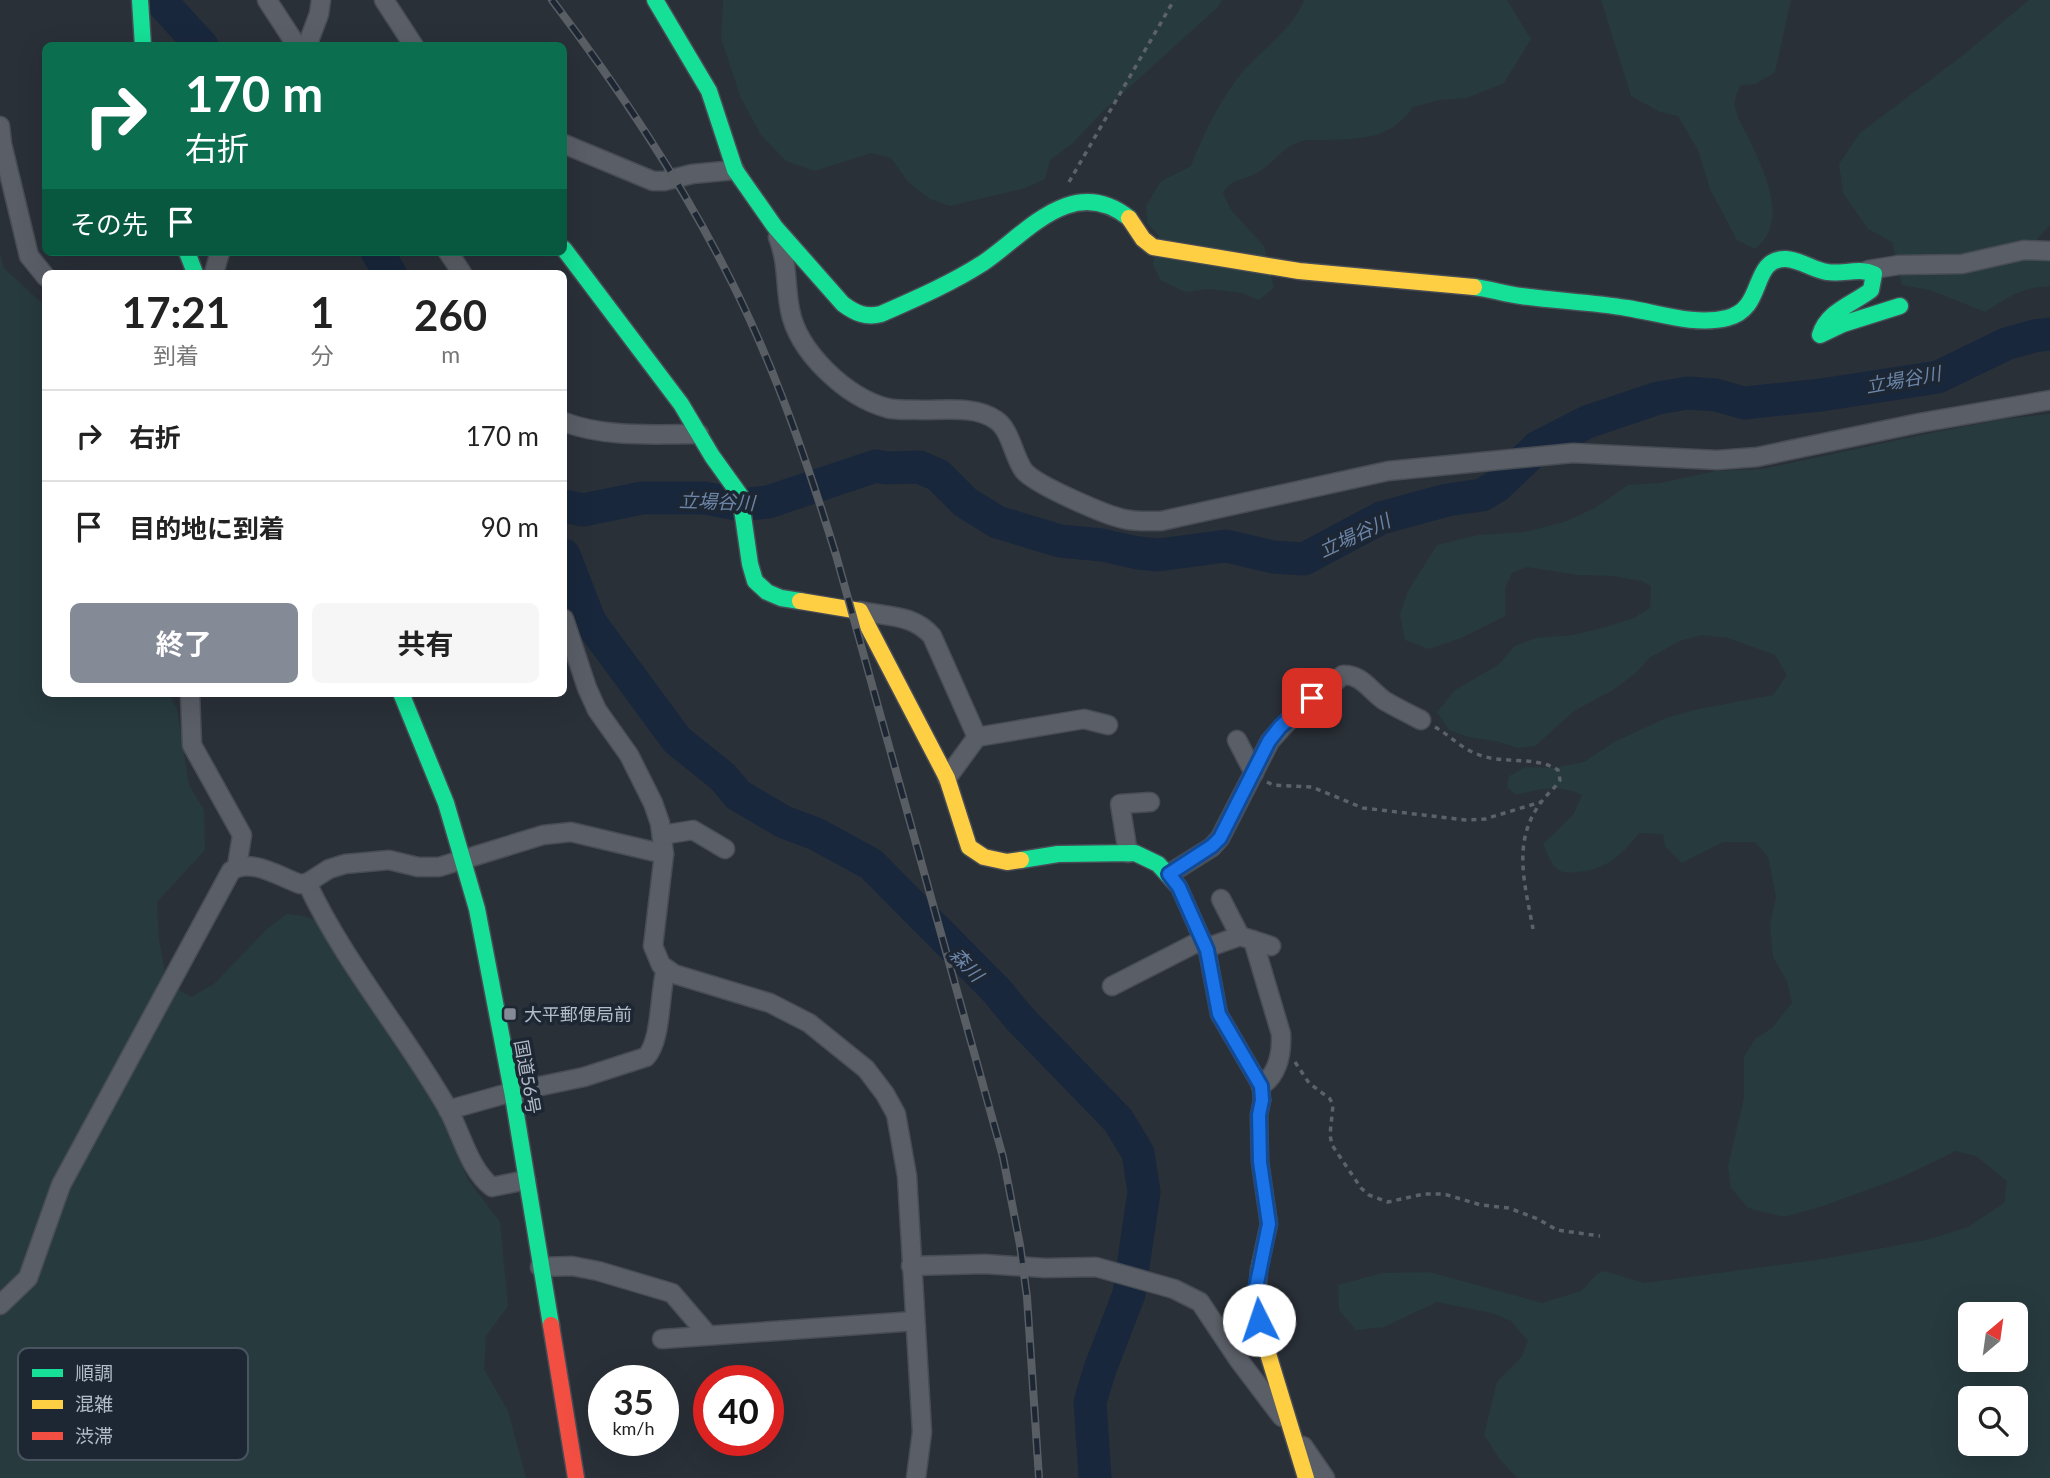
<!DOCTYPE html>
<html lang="ja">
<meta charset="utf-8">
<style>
body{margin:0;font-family:Lato,"Noto Sans JP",sans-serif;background:#f6f6f6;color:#222;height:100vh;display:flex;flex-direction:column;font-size:26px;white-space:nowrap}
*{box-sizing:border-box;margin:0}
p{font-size:23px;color:#767676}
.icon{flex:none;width:38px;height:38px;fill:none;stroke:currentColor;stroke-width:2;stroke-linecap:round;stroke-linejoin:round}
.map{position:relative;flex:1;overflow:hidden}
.side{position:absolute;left:42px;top:270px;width:525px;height:427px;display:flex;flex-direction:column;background:#fff;border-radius:10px;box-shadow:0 7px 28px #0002}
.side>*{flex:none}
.guide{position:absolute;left:42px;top:42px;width:525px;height:214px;border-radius:10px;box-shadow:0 7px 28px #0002;background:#0b6e4f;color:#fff;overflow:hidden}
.needle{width:46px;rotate:29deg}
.buttons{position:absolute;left:1958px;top:1302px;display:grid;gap:14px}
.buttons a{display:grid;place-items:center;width:70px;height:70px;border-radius:10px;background:#fff;box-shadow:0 7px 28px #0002;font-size:35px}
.speed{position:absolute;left:588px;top:1365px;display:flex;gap:14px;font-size:35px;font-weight:700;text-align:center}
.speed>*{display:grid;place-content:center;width:91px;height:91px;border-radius:50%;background:#fff;box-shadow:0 7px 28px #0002;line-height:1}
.speed small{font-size:18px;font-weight:400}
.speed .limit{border:10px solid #d22;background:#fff;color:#111}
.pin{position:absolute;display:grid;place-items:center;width:60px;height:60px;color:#fff;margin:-30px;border-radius:14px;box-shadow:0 4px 10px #0006}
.me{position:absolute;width:77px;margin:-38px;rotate:356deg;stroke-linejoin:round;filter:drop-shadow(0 0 5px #0008)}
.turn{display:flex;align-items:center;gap:24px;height:147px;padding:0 28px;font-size:32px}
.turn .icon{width:91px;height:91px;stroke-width:2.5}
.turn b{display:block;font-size:49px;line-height:60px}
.then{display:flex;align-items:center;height:66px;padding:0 28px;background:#0003;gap:14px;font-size:26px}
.eta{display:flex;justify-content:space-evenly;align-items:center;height:119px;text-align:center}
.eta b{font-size:42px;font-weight:700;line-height:49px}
.primary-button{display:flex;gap:14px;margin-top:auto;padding:14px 28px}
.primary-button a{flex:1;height:80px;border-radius:10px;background:#848b96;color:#fff;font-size:28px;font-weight:700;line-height:80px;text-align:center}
.primary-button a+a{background:#f6f6f6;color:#222}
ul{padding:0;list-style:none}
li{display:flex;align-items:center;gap:21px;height:91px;padding:0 28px;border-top:2px solid #e0e0e0}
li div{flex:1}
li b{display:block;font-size:26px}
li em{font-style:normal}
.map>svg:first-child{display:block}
.green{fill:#273a3e;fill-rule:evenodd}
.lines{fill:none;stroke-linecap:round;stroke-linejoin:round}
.river{stroke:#19273c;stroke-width:33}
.street-casing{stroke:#484c55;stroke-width:21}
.fast-casing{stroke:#484c55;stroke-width:19}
.slow-casing{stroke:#484c55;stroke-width:19}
.jam-casing{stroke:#484c55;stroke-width:19}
.path{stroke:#5c6268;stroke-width:3.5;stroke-dasharray:5 5;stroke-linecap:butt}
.street{stroke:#5a5e66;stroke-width:18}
.fast{stroke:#16e098;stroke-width:16}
.slow{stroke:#ffcf43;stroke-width:16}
.jam{stroke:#f24e42;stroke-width:16}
.rail-casing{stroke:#595d64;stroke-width:8}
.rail{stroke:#1d2633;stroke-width:5;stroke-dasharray:16;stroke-linecap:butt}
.route-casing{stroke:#114b97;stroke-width:18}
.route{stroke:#1a73e8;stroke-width:12}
.poi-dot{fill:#848b96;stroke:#1d2633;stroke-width:2.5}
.labels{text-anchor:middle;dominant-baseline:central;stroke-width:7;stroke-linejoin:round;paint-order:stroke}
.poi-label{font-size:18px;fill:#b4bcc9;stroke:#1d2633;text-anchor:start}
.street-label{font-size:18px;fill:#b4bcc9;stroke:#1d2633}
.water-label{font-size:19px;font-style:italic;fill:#6d86a8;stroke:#1d2633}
.key{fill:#1d2633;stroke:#4a5360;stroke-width:2}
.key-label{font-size:19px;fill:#b4bcc9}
</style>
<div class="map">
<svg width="2050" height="1478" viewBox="0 0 2050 1478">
<rect width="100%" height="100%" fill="#2a3038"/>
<g class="green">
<path d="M723 0H1222L1218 7 1102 112 1073 143 1050 160 1045 179 1025 188 950 206 930 199 909 183 891 158 871 153 815 171 786 161 761 135 741 98 721 38Z"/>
<path d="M1304 0H1507L1531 39 1504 83 1467 98 1439 100 1413 107C1391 139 1362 139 1326 140 1317 141 1307 139 1299 142 1281 148 1271 166 1255 174 1241 181 1232 178 1223 193L1231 210 1264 246 1274 288 1259 300 1242 293 1209 289 1185 292 1160 280 1153 264 1159 236 1147 223 1146 206 1161 181 1191 166C1203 135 1217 106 1237 79 1258 51 1291 33 1304 0Z"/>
<path d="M1601 0H1791L1775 72 1756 84 1741 85C1738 91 1734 98 1735 105 1736 116 1742 126 1747 135 1763 169 1791 221 1755 249L1737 240 1710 189 1698 150 1678 116 1660 112 1631 96Z"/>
<path d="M2029 0H2050V225L2037 239 2043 257 2050 259V287C2027 284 2003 300 1985 312L1930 290 1902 285 1892 242 1868 229 1843 193 1839 164 1860 133 1962 56Z"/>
<path d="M0 254 4 268 45 306 46 693H168L177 708 189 785 204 810 205 850 157 902 159 939 167 983 191 997 214 984 268 928 287 914 304 916 340 929 369 1000 445 1123 468 1180 500 1222 508 1306 486 1336 484 1369 508 1411 526 1478H0Z"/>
<path d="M2050 414V1478H1517L1501 1461 1484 1435 1497 1382 1521 1358 1528 1341 1511 1321 1492 1313 1437 1302 1384 1327 1356 1330 1339 1310 1338 1285 1382 1273 1429 1272 1542 1303 1581 1291 1597 1274 1605 1271 1644 1283 1823 1259 1926 1240 1968 1227 2004 1203 2007 1181 1976 1156 1956 1151 1900 1178 1823 1206 1784 1217 1748 1208 1731 1188 1728 1166 1744 1098V1057L1755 1039 1772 1028 1792 1003 1787 981 1773 957 1770 924 1776 897 1768 857 1755 842H1723L1682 863 1665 846 1663 834 1639 833C1622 855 1606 870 1577 872 1569 873 1563 874 1556 868 1550 863 1547 851 1543 844L1573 815 1582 795C1559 784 1539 789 1516 795L1507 787 1509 776 1526 767 1554 768 1584 762 1614 742 1666 718 1694 710 1773 695 1787 675 1775 655 1728 638 1702 635 1680 641 1649 658 1637 672 1613 690 1574 711 1535 746 1518 748 1496 741 1468 737 1449 730 1437 712 1455 690 1498 665 1515 646 1536 638 1573 635 1602 628 1634 618 1650 608 1651 586 1642 581 1613 576 1578 575 1527 567 1512 573 1505 588V616L1461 638 1429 649 1405 640 1400 614 1408 591 1437 545 1479 535 1525 532 1564 522 1595 508 1628 485 1660 483 1716 471 1763 469 1926 434 2004 419ZM2016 1314V1360H1970V1314ZM2016 1398V1444H1970V1398Z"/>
</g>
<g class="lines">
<g class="river">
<path d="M160 0 202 46"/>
<path d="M377 252 390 273"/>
<path d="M564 506 583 510 642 498H704L742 505 768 502 876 466 886 468 919 467 938 475 965 502 997 522 1060 541 1102 545 1138 553 1158 555 1226 546 1273 557 1304 559 1381 518 1447 500 1482 495 1497 486 1538 447 1587 422 1658 398 1688 393 1716 395 1744 403 1821 395 1938 377 2006 344 2034 336 2050 334"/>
<path d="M564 555 590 622 677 740 723 777 738 795 784 822 816 834 871 864 996 990 1019 1018 1118 1120 1138 1153 1144 1192 1129 1294 1100 1369 1090 1402 1095 1478"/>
</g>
<defs>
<g id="street">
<path d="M267 0 297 46"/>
<path d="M384 0 414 46"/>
<path d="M307 46 319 14 321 0"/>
<path d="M0 126 2 144 29 256 46 277"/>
<path d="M564 144 653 181H664L692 174 735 170"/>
<path d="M778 237C788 263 785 284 790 310 798 352 846 397 887 408 898 411 912 409 924 410 946 410 977 406 996 420 1011 430 1013 456 1024 471 1036 485 1105 515 1124 519 1136 522 1148 521 1161 521L1388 471 1573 453 1717 460 1757 457 1919 423 2050 400"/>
<path d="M448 252 462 273"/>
<path d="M1868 270 1899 265 1962 264 2024 250 2050 251"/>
<path d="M214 273 220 252"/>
<path d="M564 422C606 438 654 434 699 434"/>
<path d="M860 611C888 617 913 614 932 636L977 737 947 778"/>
<path d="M564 619 587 688 597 710 629 755 653 803 660 823 664 854 653 946 661 965 674 974 770 1003 809 1023 866 1069 885 1094 896 1114 907 1176 922 1432 916 1478"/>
<path d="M190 693 192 745 242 835 237 866"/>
<path d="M977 737 1084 719 1108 725"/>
<path d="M1237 740 1254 773"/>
<path d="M662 835 693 830 725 849"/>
<path d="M1128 853 1120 804 1150 802"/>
<path d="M1169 874 1212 847 1220 838 1270 741 1294 715 1343 675C1362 674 1370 691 1385 701 1397 708 1409 714 1421 720"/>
<path d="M307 883C345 964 404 1032 448 1109 462 1135 469 1169 492 1187L526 1180"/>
<path d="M1221 899 1240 936"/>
<path d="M1253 940 1281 1034C1282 1055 1278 1074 1261 1086"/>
<path d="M1206 948 1240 936 1271 946"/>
<path d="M1112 986 1202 940"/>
<path d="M448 1110 512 1092 584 1077 646 1057C662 1040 659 993 666 969"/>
<path d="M911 1266 985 1264 1045 1268 1096 1267 1174 1289 1200 1302 1238 1359 1282 1417"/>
<path d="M540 1267 572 1266 598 1271 672 1293 708 1335"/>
<path d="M0 1305 28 1278 61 1185 231 871C250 857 280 877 300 884L307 883 329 869 345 864 389 860 418 867H439L543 835 571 832 664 854"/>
<path d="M662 1339 915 1321"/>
<path d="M1303 1446 1325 1478"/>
</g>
<g id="fast">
<path d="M140 0 143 46"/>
<path d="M655 0 709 91 735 170 775 227 843 304C855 313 866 318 881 314 915 299 952 283 983 263 1026 234 1072 173 1129 218"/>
<path d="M564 249 681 404 712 456 740 495 750 564 755 581 767 592 781 598 800 601"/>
<path d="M187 252 195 273"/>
<path d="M1474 287C1490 289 1505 294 1521 296 1556 301 1592 302 1627 308 1659 313 1695 326 1727 318 1766 309 1750 258 1786 259 1801 260 1813 270 1827 272 1843 275 1858 267 1874 274L1871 290C1853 304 1827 311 1820 335L1843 324 1900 306"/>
<path d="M401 693 446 803 477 909 513 1096 551 1325"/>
<path d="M1021 860 1058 854 1135 853 1158 864 1179 887 1207 950 1219 1014 1261 1086 1262 1100"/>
</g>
<g id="slow">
<path d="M1129 218 1143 239 1153 247 1299 271 1474 287"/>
<path d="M800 601 860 611 947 778 969 847 984 857 1007 862 1021 860"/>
<path d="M1262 1100 1259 1115 1260 1162 1269 1224 1259 1270 1256 1306 1262 1334 1306 1478"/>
</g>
<path id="jam" d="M551 1325 576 1478"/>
</defs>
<use href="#street" class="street-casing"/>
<use href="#fast" class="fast-casing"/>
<use href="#slow" class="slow-casing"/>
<use href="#jam" class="jam-casing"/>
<g class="path">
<path d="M1069 182 1174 0"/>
<path d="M1435 727C1449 735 1461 748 1477 754 1502 765 1535 755 1558 770L1560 780C1555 788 1548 793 1542 801 1511 841 1525 884 1533 929"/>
<path d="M1267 782 1273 785 1312 787 1363 808 1466 820 1485 819 1541 802"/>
<path d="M1295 1062 1309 1083 1330 1099 1333 1105 1330 1135 1332 1145 1361 1188 1369 1195 1388 1202 1424 1194H1444L1481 1205 1509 1208 1538 1219 1557 1230 1600 1236"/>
</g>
<use href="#street" class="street"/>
<use href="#fast" class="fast"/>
<use href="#slow" class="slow"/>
<use href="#jam" class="jam"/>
<defs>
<path id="rail" d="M552 0C615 83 674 170 722 263 771 356 805 455 836 555L1003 1157 1020 1245 1027 1297 1039 1478"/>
</defs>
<use href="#rail" class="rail-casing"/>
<use href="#rail" class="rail"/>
</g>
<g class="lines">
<defs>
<path id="route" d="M1259 1320 1256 1288 1269 1224 1260 1162 1259 1115 1262 1100 1261 1086 1219 1014 1207 950 1179 887 1169 874 1212 846 1220 838 1269 741 1280 727 1312 698"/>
</defs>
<use href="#route" class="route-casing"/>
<use href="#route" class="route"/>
</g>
<rect class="poi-dot" x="503" y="1007" width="14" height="14" rx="3.5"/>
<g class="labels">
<g class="poi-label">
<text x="524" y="1014">大平郵便局前</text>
</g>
<g class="street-label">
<text transform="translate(528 1077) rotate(80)">国道56号</text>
</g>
<g class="water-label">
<text transform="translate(1903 379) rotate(-10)">立場谷川</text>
<text transform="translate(717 501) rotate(2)">立場谷川</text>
<text transform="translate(1354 535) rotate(-25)">立場谷川</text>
<text transform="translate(967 964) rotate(46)">森川</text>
</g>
</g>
<rect x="18" y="1348" width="230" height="112" rx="10" class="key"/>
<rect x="32" y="1369" width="31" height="8" fill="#16e098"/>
<rect x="32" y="1400" width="31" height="9" fill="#ffcf43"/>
<rect x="32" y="1432" width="31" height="8" fill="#f24e42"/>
<g class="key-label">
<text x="75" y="1380">順調</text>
<text x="75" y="1411">混雑</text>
<text x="75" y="1443">渋滞</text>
</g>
</svg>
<div class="buttons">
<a><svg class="needle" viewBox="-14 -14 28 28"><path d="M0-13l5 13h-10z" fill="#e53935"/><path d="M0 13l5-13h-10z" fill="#767676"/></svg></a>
<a><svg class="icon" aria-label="search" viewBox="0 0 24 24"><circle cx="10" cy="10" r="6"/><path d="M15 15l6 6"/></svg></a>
</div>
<div class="speed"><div>35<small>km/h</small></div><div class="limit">40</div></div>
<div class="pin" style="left:1312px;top:698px;background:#d93025"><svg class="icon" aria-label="arrive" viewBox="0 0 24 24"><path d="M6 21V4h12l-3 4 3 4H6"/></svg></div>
<svg class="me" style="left:1259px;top:1320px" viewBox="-20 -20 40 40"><circle r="19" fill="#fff"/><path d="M0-13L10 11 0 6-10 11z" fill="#1a73e8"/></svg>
<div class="guide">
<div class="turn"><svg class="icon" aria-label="right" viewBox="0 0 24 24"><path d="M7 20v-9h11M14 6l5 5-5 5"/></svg><div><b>170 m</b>右折</div></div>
<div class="then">その先<svg class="icon" aria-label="arrive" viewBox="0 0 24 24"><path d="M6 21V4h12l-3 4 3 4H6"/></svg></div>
</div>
<section class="side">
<div class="eta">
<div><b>17:21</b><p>到着</p></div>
<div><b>1</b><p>分</p></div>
<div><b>260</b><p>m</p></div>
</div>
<ul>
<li><svg class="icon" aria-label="right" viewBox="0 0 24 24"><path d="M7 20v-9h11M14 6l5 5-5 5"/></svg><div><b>右折</b></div><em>170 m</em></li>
<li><svg class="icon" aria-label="arrive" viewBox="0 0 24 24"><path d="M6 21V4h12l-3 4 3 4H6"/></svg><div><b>目的地に到着</b></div><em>90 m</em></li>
</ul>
<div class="primary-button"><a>終了</a><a>共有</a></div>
</section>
</div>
